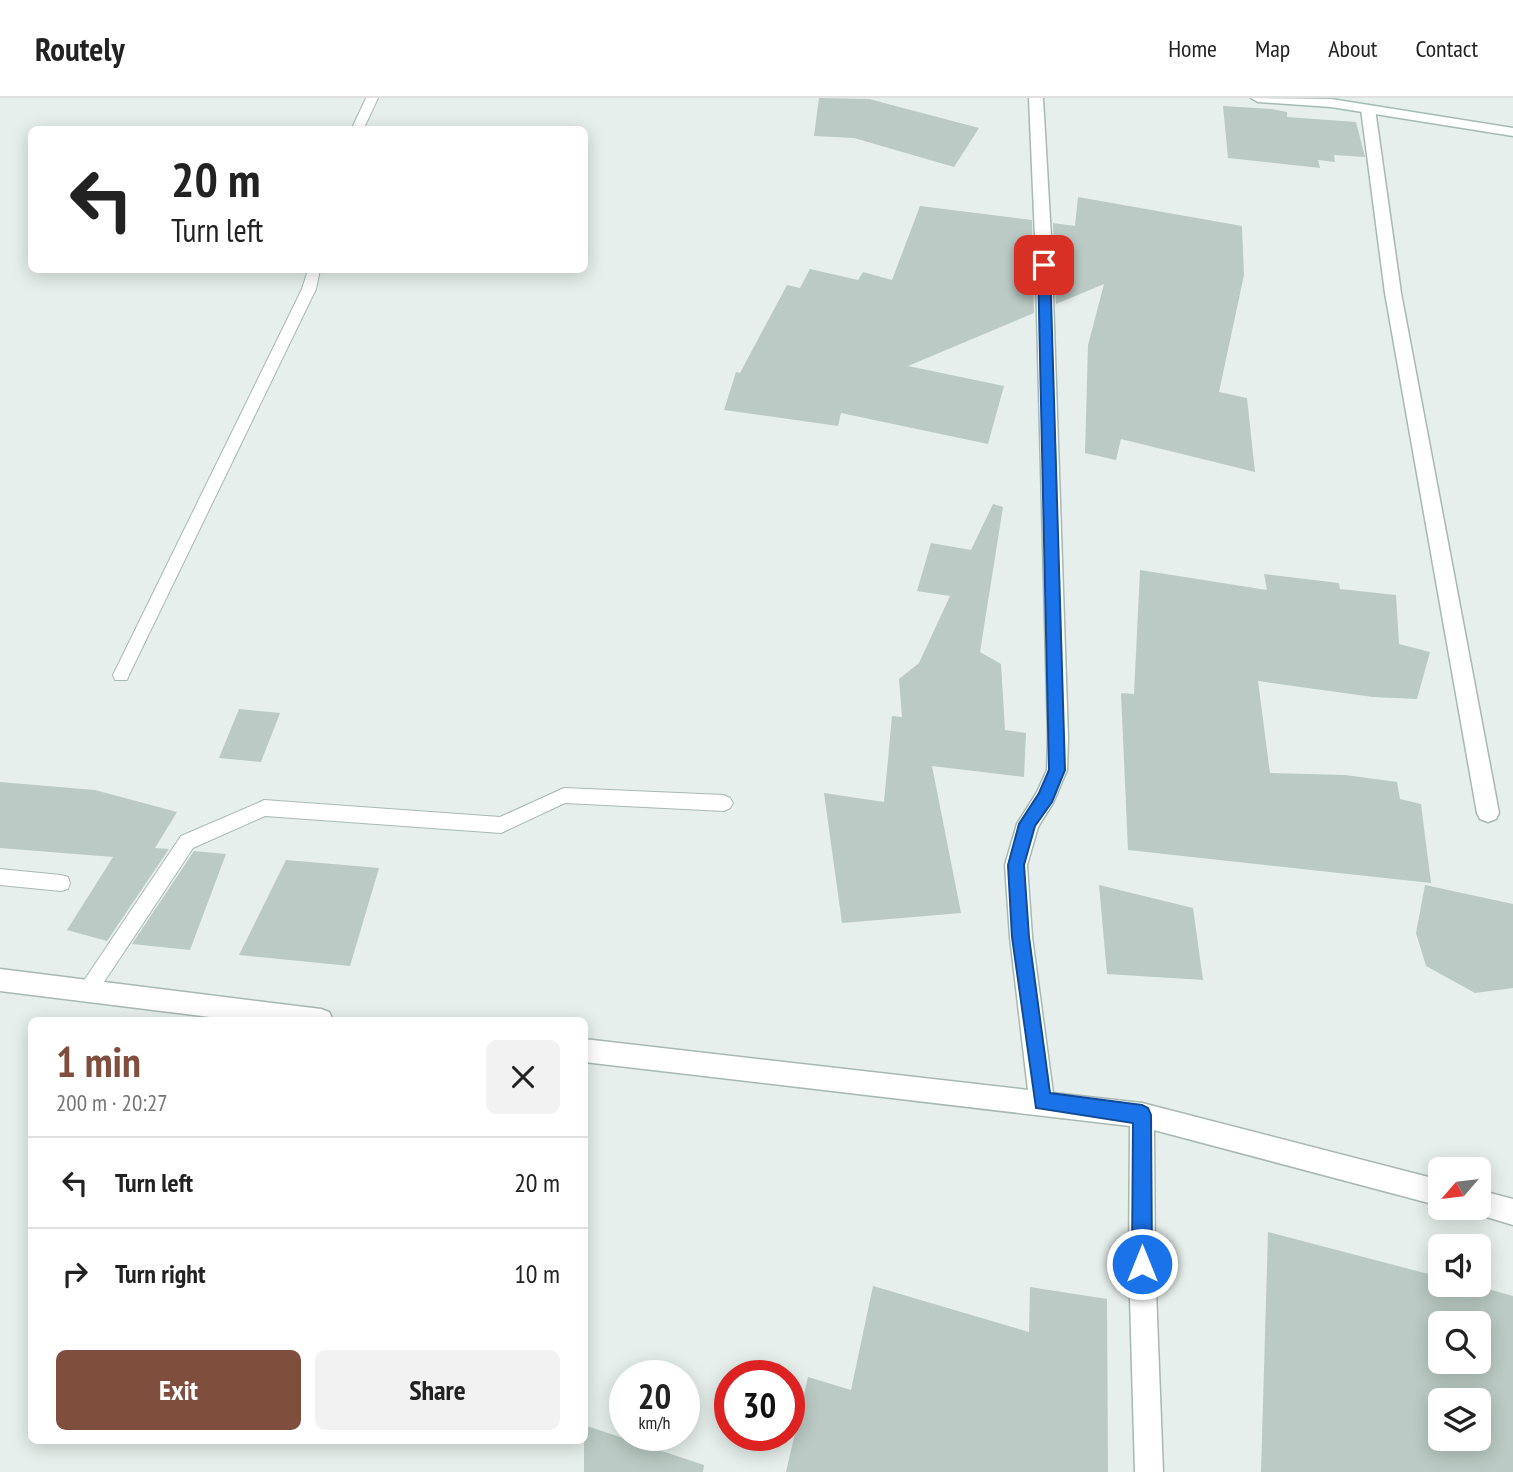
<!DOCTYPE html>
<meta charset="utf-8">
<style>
body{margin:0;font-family:"PT Sans Narrow",sans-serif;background:#f2f2f2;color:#222;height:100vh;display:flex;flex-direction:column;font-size:26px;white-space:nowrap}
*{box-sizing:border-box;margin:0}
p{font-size:23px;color:#767676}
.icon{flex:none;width:38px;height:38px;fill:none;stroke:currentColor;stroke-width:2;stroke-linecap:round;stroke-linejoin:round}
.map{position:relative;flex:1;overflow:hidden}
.panel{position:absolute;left:28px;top:919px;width:560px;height:427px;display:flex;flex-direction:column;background:#fff;border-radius:10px;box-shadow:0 4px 18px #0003}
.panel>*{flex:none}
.banner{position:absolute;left:28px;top:28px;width:560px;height:147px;border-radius:10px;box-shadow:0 4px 18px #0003;background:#fff;color:#222;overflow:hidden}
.needle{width:46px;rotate:242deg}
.controls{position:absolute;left:1428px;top:1059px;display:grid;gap:14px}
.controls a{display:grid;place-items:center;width:63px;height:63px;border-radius:10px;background:#fff;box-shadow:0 4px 18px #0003;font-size:35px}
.speed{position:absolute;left:609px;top:1262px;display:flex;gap:14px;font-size:35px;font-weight:700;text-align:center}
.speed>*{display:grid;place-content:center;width:91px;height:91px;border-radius:50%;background:#fff;box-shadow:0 4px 18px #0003;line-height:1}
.speed small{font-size:18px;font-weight:400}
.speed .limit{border:10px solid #d22;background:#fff;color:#111}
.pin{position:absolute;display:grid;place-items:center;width:60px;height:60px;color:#fff;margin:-30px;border-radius:14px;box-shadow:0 4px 10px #0006}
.me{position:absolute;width:77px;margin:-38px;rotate:0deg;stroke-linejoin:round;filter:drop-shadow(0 0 5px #0008)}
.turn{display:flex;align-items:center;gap:24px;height:147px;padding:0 28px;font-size:32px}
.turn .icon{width:91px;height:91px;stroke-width:2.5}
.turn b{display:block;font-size:49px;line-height:60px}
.round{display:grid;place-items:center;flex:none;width:74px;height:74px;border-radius:10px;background:#f2f2f2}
.summary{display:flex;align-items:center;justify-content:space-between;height:119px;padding:0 28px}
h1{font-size:42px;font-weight:800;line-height:52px;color:#804e3d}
.primary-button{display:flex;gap:14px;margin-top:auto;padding:14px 28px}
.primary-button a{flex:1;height:80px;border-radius:10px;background:#804e3d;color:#fff;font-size:28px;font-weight:800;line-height:80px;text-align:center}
.primary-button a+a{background:#f2f2f2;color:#222}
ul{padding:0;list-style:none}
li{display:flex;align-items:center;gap:21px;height:91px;padding:0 28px;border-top:2px solid #e0e0e0}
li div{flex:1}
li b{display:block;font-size:26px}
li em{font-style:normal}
header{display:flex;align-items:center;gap:42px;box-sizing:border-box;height:98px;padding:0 35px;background:#fff;border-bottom:2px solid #e0e0e0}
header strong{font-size:33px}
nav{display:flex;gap:38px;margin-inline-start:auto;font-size:24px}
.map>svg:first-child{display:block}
.building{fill:#bbcac4;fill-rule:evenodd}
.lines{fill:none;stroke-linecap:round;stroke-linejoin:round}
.lane-casing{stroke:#a8b8b2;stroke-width:2}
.street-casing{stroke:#a8b8b2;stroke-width:3}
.secondary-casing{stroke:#a4bbb3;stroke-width:3}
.lane{fill:#fff;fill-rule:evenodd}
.street{fill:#fff;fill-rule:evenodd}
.secondary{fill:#fff;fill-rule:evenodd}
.route{fill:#1a73e8;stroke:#114b97;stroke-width:2}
</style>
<header>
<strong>Routely</strong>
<nav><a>Home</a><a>Map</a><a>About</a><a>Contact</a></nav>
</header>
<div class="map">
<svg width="1513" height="1374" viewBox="0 0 1513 1374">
<rect width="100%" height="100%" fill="#e6efeb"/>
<g class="building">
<path d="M819 0 869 1 979 30 954 69 854 40 814 38Z"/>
<path d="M1223 8 1272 11 1287 14V19L1356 24 1365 59 1334 57 1335 64 1318 62 1320 70 1228 60Z"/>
<path d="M1078 99 1242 128 1244 177 1219 294 1247 300 1255 374 1121 341 1116 362 1085 355 1088 247 1104 186 1056 206 1053 125 1075 128Z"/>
<path d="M920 108 1032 122 1034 215 908 268 1004 288 988 346 841 315 838 328 724 312 736 274 740 275 787 187 800 190 810 171 858 182 863 174 892 182Z"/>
<path d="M993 406 1003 409 980 554 1001 566 1005 632 1026 635 1024 679 932 668 961 815 842 825 824 695 884 704 892 618 902 619 899 581 919 565 950 498 917 493 931 445 971 452Z"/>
<path d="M1140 472 1267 492 1264 476 1339 485 1340 491 1396 497 1399 546 1430 554 1417 601 1373 599 1258 583 1270 675 1345 677 1397 684 1400 701 1421 706 1431 785 1128 752 1121 595 1134 596Z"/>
<path d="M239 611 280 615 261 664 219 660Z"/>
<path d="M0 684 95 692 177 714 155 750 169 751 107 843 67 832 113 759 0 750Z"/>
<path d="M194 753 226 756 190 852 132 846Z"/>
<path d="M286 762 379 770 350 868 239 857Z"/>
<path d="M1099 787 1193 810 1203 882 1107 876Z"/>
<path d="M1425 787 1513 806V890L1475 895 1426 868 1416 835Z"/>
<path d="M1268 1134 1440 1179V1186H1470L1513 1198V1374H1261ZM1440 1225H1479V1264H1440ZM1440 1302H1479V1340H1440Z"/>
<path d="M873 1188 1029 1234 1030 1189 1107 1201 1108 1374H786L808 1279 851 1292Z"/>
<path d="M584 1327 704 1367 703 1374H584Z"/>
</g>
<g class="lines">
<defs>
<g id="lane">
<path d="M366 0H378L363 32H351Z"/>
<path d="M308 172H320L316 191 129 577 127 582H115L113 577 302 191Z"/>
<path d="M564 690 724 697 730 700 733 705 730 710 724 713 565 705 501 735 265 718 193 750 94 899 87 902 80 899 77 893 181 738 258 705 264 702 500 719Z"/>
<path d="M0 771 61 777 68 779 70 785 68 791 61 793 0 787Z"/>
</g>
<g id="street">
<path d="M1029 0H1043L1051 139 1068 640 1067 672 1053 705 1038 729 1027 767 1032 839 1053 995 1142 1005 1440 1082V1108L1154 1032 1155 1166 1163 1374H1135L1129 1166 1130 1028 584 964V941L1028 992 1010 839 1005 767 1017 726 1037 694 1047 672 1048 640 1035 139Z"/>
<path d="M1368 7 1375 11 1401 195 1499 715 1496 721 1488 724 1480 721 1477 715 1385 195 1361 11Z"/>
<path d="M0 871 321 911 329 914 333 922H234L0 893Z"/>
<path d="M1479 1092 1513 1101V1127L1470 1114 1468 1110H1479Z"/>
</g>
<path id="secondary" d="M1251 0 1331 1 1513 30V38L1331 9 1258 4Z"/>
</defs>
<use href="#lane" class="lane-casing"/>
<use href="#street" class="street-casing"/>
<use href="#secondary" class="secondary-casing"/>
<use href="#lane" class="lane"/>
<use href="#street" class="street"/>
<use href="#secondary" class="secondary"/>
</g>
<path class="route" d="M1044 164 1050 167 1065 672 1052 704 1035 728 1024 767 1029 839 1050 995 1142 1007 1148 1010 1151 1017 1152 1166 1149 1173 1142 1176 1135 1173 1132 1166 1133 1025 1036 1010 1012 839 1008 767 1019 726 1039 695 1049 672 1038 167Z"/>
</svg>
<div class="controls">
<a><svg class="needle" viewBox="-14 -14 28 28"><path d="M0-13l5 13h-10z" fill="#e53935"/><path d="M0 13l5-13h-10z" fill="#767676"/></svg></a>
<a><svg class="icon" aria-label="sound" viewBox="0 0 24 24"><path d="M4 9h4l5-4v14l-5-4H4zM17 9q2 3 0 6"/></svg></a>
<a><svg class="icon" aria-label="search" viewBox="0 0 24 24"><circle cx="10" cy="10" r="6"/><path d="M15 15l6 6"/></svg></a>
<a><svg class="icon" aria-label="layers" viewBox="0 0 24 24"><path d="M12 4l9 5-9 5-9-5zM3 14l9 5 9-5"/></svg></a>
</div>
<div class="speed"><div>20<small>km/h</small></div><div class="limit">30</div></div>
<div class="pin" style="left:1044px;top:167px;background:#d93025"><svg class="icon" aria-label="arrive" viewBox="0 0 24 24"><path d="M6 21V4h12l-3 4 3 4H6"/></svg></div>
<svg class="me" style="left:1142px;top:1166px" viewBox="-20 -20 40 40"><circle r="17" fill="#1a73e8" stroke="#fff" stroke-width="3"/><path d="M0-11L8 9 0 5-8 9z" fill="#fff"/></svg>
<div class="banner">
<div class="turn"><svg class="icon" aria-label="left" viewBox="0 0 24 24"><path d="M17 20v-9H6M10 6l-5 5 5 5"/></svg><div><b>20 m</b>Turn left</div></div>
</div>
<section class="panel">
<div class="summary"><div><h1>1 min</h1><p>200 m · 20:27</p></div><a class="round"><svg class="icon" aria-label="close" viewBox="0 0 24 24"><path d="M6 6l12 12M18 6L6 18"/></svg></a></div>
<ul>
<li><svg class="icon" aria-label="left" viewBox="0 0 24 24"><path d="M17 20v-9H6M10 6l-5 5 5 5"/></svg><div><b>Turn left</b></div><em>20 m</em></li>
<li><svg class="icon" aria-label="right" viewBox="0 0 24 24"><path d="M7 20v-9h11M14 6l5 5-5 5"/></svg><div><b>Turn right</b></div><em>10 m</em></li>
</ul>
<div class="primary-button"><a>Exit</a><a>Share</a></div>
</section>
</div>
